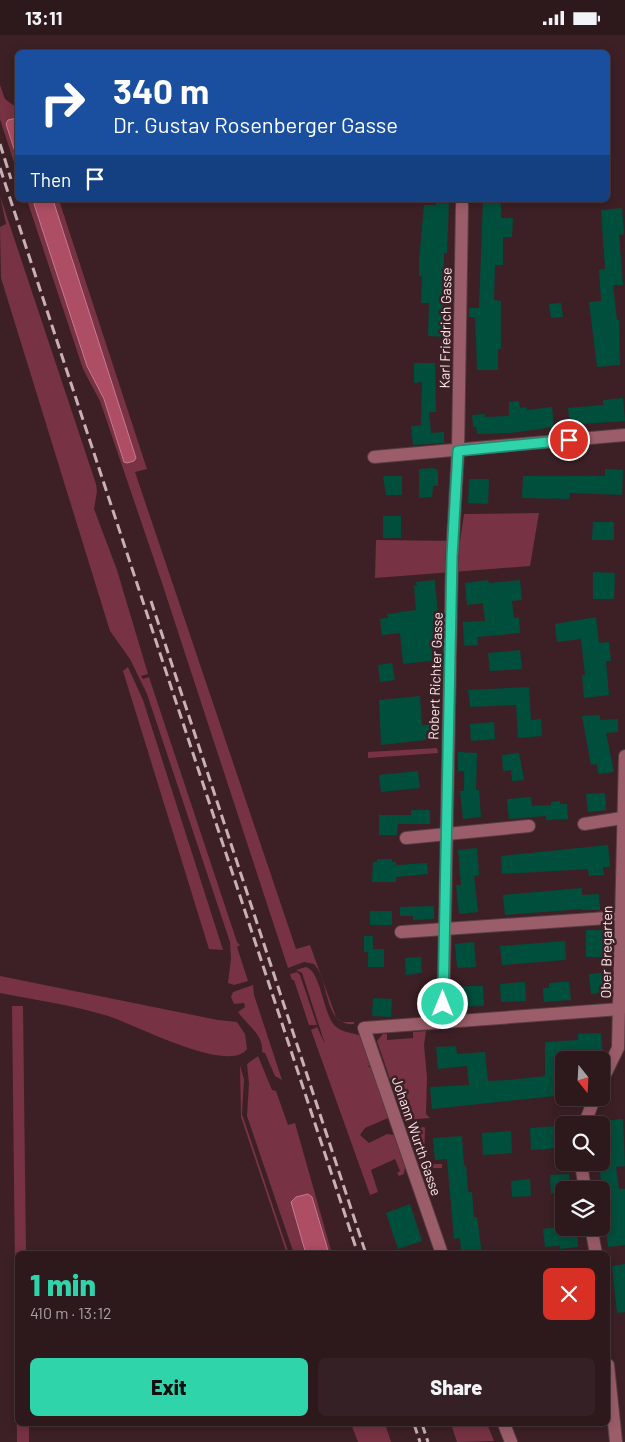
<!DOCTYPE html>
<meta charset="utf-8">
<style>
body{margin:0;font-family:Barlow,sans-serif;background:#352125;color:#f1f3f6;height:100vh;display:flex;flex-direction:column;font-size:19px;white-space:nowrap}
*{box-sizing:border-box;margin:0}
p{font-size:16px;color:#a7a0a3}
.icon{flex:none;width:28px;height:28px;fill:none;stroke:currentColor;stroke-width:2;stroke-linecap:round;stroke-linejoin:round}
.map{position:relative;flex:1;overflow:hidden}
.details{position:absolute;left:15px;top:1216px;width:595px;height:175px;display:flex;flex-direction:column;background:#2d181c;border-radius:8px;box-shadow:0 2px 12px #0003,0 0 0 1px #48373b}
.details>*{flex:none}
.hud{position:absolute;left:15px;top:15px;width:595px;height:152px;border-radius:8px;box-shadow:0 2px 12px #0003,0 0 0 1px #48373b;background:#1a4fa0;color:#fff;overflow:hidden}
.needle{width:32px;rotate:162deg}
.buttons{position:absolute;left:555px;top:1016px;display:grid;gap:10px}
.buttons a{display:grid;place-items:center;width:55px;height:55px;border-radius:8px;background:#2d181c;box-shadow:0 2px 12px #0003,0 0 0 1px #48373b;font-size:25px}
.pin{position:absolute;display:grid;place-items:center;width:42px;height:42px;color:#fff;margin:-21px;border:2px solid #fff;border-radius:50%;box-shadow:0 1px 5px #0007}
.me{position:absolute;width:55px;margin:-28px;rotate:0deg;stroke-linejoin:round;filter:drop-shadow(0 0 4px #0008)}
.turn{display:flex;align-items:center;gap:18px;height:105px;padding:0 15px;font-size:22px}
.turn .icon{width:65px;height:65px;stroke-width:2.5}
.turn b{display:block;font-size:35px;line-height:42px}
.then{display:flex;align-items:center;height:48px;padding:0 15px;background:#0003;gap:10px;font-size:19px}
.round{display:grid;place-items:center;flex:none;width:52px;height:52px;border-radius:8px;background:#352125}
.overview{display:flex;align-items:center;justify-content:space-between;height:85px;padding:0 15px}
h1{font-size:30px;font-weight:800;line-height:38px;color:#30d4aa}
.button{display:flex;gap:10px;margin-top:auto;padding:10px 15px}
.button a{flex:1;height:58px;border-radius:8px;background:#30d4aa;color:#111;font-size:20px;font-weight:800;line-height:58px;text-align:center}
.button a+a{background:#352125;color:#f1f3f6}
.status{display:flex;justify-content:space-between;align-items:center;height:35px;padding:0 25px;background:#2d181c;direction:ltr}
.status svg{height:14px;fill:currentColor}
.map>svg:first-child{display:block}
.green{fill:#773243}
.water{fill:#ae4e65;stroke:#c57c8e}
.building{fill:#004f3c}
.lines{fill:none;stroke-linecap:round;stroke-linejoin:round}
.minor-casing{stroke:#573c42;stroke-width:14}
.minor{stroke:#9c5d6a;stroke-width:12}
.rail{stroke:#c7b1b5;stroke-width:3;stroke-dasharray:10 5;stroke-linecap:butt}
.route-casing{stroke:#1f8a6e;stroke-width:12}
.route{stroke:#30d4aa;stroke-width:9}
.labels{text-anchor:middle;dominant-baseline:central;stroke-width:5;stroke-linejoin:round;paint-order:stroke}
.street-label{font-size:14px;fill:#fce9ec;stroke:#3c2026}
</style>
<div class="status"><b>13:11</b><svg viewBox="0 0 49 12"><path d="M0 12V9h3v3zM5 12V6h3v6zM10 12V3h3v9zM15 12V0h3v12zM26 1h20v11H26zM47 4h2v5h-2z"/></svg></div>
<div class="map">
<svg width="625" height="1407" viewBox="0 0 625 1407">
<rect width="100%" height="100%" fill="#3c2026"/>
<g class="green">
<path d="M0 50 5 64 17 73V137L0 84Z"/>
<path d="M0 161 96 449 97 456 94 474 117 535 148 639 141 641 143 644 149 642 237 907 240 910 237 912 248 946 234 950 228 948 231 924 230 907 147 659 130 624 110 596 1 243 0 192 6 189Z"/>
<path d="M27 165H59L147 434 135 437 296 914 310 910 336 982 342 987H354V989C323 992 330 945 314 929L304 927 288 933 161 545 100 366 83 334Z"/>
<path d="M539 478 530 531 375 543 376 505 460 506 464 479Z"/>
<path d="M128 632 143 665 223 915 209 914 123 636Z"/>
<path d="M437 713 438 718 368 723V717Z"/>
<path d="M306 932C321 936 323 979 335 991 343 998 352 997 361 1001L371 1030 367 1032H371L388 1083 365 1093 360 1100 369 1108 387 1099 394 1100 405 1132 404 1139 399 1141 397 1138 400 1136 395 1124 371 1135 378 1157 370 1160 311 995 317 992 325 1009 302 938 296 935Z"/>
<path d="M297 937 300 940 317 990H309L294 945H292L290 939Z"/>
<path d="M0 941 218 985 237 987 245 999 247 1014C229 1040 132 988 108 981 73 970 35 965 0 958Z"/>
<path d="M253 950 254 960 282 1045 275 1041 265 1018 262 1017C264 1000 247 990 238 977L245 972 244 968 234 969 231 962 233 957Z"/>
<path d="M12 971H23L26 1219H18V1389H29V1407H17Z"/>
<path d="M426 996 424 1010 427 1042 426 1079 430 1083 404 1085 377 1006 383 999H387V1005L413 1003V997Z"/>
<path d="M258 1021 272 1055 276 1056 288 1090 295 1088 332 1219H294L247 1081 249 1049 247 1029Z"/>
<path d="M240 1030 244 1045 242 1079 289 1219H287L241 1082Z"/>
<path d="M424 1092 425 1093 424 1129H442V1133H431V1146L429 1151 408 1095Z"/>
<path d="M351 1389H385L391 1407H358Z"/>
<path d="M451 1389H487L494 1406 457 1407Z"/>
</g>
<g class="water">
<path d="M17 83H18L17 123 6 89 8 85Z"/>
<path d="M36 165H52L54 168 136 423 134 426 127 428 124 427 104 364 87 331 34 169Z"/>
<path d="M308 1159 312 1162 329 1219H306L291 1167 296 1162Z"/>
</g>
<g class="building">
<path d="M436 165H449L447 218H444V249H448L445 302 428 301 429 268H421L422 241H419V225L424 170H436Z"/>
<path d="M483 165H501V183H513L512 202H503V230H495L494 265 501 266V314H498V335H477L475 282H469V273H479Z"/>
<path d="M622 173 624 199 619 200 623 250H613L617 285H619L620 330 597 332 589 267 601 266 599 235 605 234 601 175Z"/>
<path d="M561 268 563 282 551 283 549 269Z"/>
<path d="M414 328H435L436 377H429L431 398 444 397V408L413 410 411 391 421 390 422 347 414 348Z"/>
<path d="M623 363 625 386 570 390 568 373 603 370V365Z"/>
<path d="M519 366 520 373 527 372V375L552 372 554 392 511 398 477 399 476 392H473L472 380 485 379V382L509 381V367Z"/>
<path d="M433 433 438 435V451H433L432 462 419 463V434Z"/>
<path d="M605 434 623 435 622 460 570 458 569 464 522 463 523 441H605Z"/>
<path d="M383 441H402V460H386Z"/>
<path d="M469 444H489L488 469 468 468Z"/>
<rect x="383" y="481" width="18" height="22"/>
<path d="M593 487H614V505H592Z"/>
<path d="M593 537 615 538 614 564H593Z"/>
<path d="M435 545 439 594 434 595 438 625 403 629 400 598 382 600 380 584 388 583 387 579 416 575 414 551H417L416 547Z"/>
<path d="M488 545 489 548 520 545 522 565 512 566 514 583H519L520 598 477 602 478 610 464 611 463 587 485 586 483 568 467 570 465 548Z"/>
<path d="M596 582 599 608 609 607 611 626H606L609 660 584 663 582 640H585L581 604 557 607 555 589Z"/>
<path d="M520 615 522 634 490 636 488 618Z"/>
<path d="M392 628 395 645 380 647 378 630Z"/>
<path d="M529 652 531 685 541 684 542 701 518 703 516 670 470 672 468 655Z"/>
<path d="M420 661 422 690 432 689 434 704 381 710 379 665Z"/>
<path d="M600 680V685L618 684V697L606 698 614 737 598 739 597 729 591 730 582 681Z"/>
<path d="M494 687 495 704 471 706 470 689Z"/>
<path d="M458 717 477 718 476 755H479L481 782 463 784 460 756H464V736H458Z"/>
<path d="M519 718 524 745 512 746 511 735 503 736 502 720Z"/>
<path d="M418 736 420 753 381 757 379 740Z"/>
<path d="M605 758 606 775 588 777 586 759Z"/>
<path d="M531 762 532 771 551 770V767L560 766V769H567L568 784 546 785V781L509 784 507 764Z"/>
<path d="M411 775H430V789H398L397 800H379V780H411Z"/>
<path d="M608 810 610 832H603L604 840 589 841 588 834 502 839 501 821Z"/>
<path d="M477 813 479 840 474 841 478 877 459 879 456 850H461L458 815Z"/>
<path d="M377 824H392V827H396V830L427 828 428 839 396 842V847H372L373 827H377Z"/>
<path d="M582 853V860L599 859 600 875H582V874L505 880 503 860Z"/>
<path d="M434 871V884L413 885V881H400V872Z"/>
<rect x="370" y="876" width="22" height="14"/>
<rect x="586" y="895" width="18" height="27"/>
<path d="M364 901H373V914H384V932H368V917H364Z"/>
<path d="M565 906 566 925 502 930 500 911Z"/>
<path d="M474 907 476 932 457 933 455 909Z"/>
<path d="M421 922 422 938 406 940 405 923Z"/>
<path d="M608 937 610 957 591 959 589 939Z"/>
<path d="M525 947 526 966 501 967 500 949Z"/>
<path d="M563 947H569L571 965 544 967 543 953H549V948Z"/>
<path d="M471 951H483L484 971 460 972 458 952Z"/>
<path d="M373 963 392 964 391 982 372 981Z"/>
<path d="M601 998 603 1021 590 1022V1017L563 1018 564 1060 432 1074 430 1052 469 1050 467 1031 438 1034 436 1012 456 1011 457 1019 485 1017 488 1046 509 1045 545 1041V1007L578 1005V999Z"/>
<path d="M623 1084 625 1131 616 1132 619 1154H625V1210L608 1212 599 1128H601V1124L611 1123 610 1107 601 1108V1086Z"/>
<path d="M558 1091 560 1113 531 1115 530 1093Z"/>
<path d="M511 1096 512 1118 483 1120 482 1098Z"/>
<path d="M462 1101 464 1131 466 1130 468 1157H472L474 1182H477L482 1219H461L460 1203 454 1204 447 1124 435 1125 433 1103Z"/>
<path d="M569 1139 570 1155H564V1163L554 1164V1158L551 1159 550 1140Z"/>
<path d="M530 1144 531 1161 512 1162 511 1146Z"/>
<path d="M410 1169 422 1206 398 1214 386 1178Z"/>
<path d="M558 1192H577L578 1212 560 1214V1211L545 1212 543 1194Z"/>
<path d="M625 1229V1277L617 1278 612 1231Z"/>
</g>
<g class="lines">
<defs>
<g id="minor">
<path d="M374 422 625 400"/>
<path d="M584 789 622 783"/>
<path d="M406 803 529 791"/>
<path d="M401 897 622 882"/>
<path d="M443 987 452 521 458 416 462 170"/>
<path d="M601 1048 618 1013 625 721"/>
<path d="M584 1090 595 1062"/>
<path d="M581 1128 585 1155"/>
<path d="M591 1192 596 1219"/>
<path d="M442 1219 364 993 620 974"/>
<path d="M608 1330 616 1407"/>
<path d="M504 1389 511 1407"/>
</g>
</defs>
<use href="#minor" class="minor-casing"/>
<use href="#minor" class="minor"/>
<g class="rail">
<path d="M0 109 11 144"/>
<path d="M0 133 358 1219"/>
<path d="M151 566 366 1219"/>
<path d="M414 1389 420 1407"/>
<path d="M422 1389 428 1407"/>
</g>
</g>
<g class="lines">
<defs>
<path id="route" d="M443 969 452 521 458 416 569 405"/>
</defs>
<use href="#route" class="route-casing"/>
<use href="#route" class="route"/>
</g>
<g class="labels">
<g class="street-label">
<text transform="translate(445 293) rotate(-89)">Karl Friedrich Gasse</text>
<text transform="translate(435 641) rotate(-88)">Robert Richter Gasse</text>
<text transform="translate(606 917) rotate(-89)">Ober Bregarten</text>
<text transform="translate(417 1101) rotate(71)">Johann Wurth Gasse</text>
</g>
</g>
</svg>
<div class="buttons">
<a><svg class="needle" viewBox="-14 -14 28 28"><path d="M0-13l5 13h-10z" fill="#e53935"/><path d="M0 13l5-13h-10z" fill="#a7a0a3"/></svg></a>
<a><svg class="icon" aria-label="search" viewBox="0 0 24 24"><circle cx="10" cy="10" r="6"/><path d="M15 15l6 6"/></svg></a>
<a><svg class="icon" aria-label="layers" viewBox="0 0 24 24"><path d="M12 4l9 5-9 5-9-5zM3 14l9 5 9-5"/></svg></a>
</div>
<div class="pin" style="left:569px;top:405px;background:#d93025"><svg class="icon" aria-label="arrive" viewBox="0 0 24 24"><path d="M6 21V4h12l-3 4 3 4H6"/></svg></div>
<svg class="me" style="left:443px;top:969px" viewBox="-20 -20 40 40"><circle r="17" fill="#30d4aa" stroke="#fff" stroke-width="3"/><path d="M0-11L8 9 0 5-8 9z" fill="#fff"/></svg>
<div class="hud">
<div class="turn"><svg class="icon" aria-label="right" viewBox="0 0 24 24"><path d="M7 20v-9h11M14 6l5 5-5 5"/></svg><div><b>340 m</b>Dr. Gustav Rosenberger Gasse</div></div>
<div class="then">Then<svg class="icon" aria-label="arrive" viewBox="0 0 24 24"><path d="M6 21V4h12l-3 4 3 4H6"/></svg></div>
</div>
<section class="details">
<div class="overview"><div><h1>1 min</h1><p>410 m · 13:12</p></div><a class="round" style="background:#d93025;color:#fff"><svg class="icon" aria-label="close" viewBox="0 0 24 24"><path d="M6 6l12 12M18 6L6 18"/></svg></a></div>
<div class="button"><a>Exit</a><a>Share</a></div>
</section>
</div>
